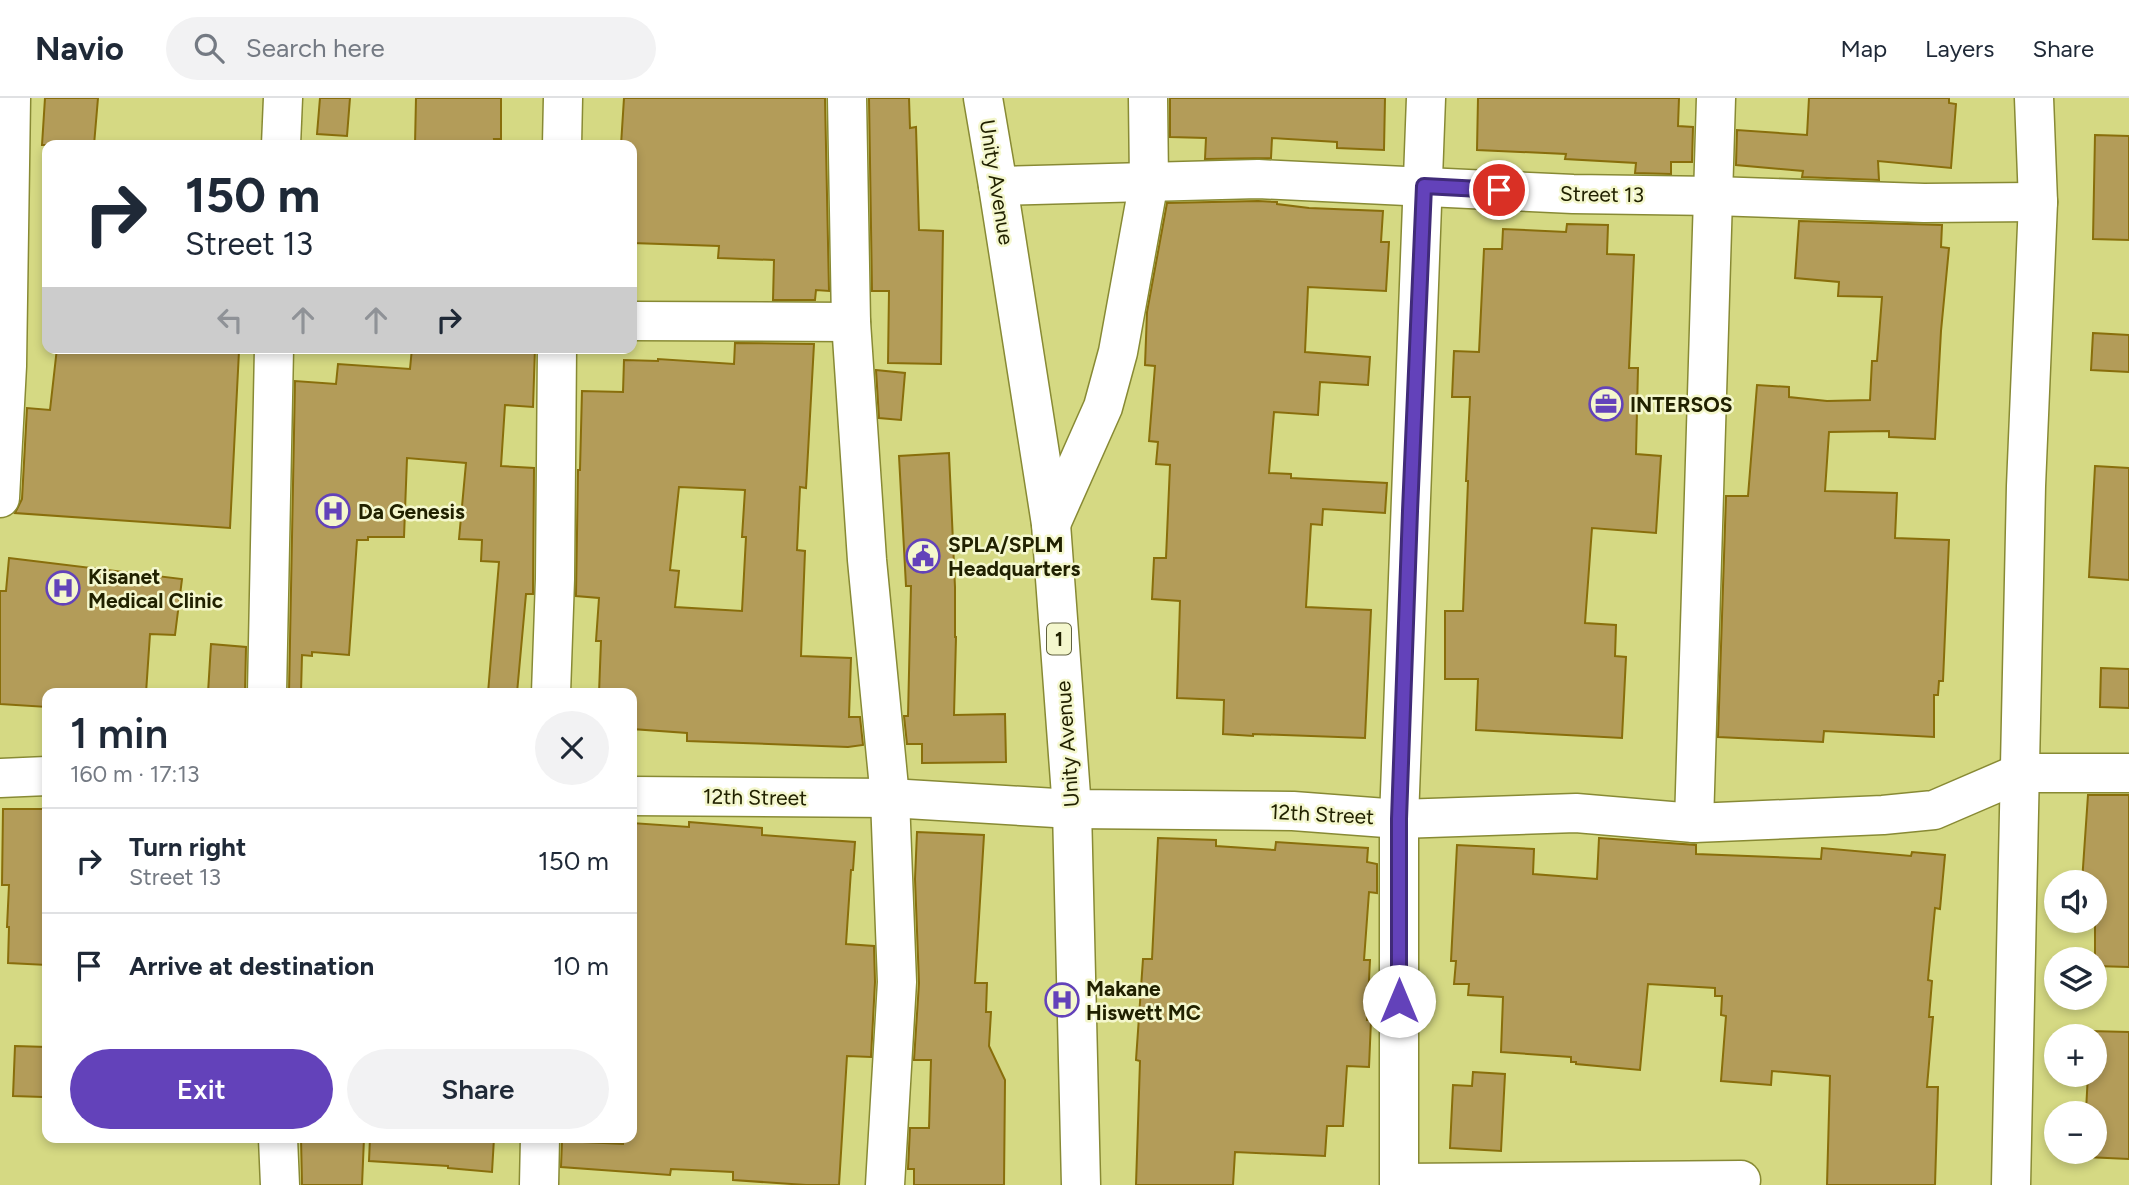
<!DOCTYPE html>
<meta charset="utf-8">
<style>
body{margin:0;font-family:Figtree,sans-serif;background:#f2f2f3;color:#1f2937;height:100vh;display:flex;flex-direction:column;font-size:26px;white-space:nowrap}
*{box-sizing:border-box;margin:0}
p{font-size:23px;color:#747a83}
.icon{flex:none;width:38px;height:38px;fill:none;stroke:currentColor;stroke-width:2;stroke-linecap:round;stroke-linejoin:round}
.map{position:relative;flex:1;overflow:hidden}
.panel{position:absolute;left:42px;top:590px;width:595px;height:455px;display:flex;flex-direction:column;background:#fff;border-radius:14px;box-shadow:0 4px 10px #0003}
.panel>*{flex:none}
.hud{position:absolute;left:42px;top:42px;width:595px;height:214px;border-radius:14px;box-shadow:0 4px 10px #0003;background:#fff;color:#1f2937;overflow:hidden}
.buttons{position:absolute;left:2044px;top:772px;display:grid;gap:14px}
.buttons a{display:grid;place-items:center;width:63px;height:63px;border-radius:50%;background:#fff;box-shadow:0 4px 10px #0003;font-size:35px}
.pin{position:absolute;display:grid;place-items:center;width:60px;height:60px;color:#fff;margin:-30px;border:4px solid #fff;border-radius:50%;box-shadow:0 2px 7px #0007}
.me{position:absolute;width:77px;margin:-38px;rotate:0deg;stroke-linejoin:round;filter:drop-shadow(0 0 5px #0008)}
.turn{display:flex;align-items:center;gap:24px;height:147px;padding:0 28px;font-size:32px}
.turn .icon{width:91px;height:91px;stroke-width:2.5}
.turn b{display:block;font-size:49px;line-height:60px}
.lanes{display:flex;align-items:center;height:66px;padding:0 28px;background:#0003;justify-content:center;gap:35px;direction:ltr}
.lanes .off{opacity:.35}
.round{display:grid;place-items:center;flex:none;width:74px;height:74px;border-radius:37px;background:#f2f2f3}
.headline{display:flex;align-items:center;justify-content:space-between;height:119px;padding:0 28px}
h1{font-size:42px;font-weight:600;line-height:52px}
.cta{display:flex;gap:14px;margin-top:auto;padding:14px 28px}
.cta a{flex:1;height:80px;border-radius:42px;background:#6342ba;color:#fff;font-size:28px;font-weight:600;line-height:80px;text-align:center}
.cta a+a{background:#f2f2f3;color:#1f2937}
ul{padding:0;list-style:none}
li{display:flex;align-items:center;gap:21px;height:105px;padding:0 28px;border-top:2px solid #e0e1e3}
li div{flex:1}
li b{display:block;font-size:26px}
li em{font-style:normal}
header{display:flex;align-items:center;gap:42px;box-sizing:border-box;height:98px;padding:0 35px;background:#fff;border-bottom:2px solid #e0e1e3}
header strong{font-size:33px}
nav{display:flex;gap:38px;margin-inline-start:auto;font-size:24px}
.search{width:490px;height:63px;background:#f2f2f3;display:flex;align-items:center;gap:18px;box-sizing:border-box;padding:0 24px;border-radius:38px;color:#747a83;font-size:26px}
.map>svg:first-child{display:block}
.building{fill:#b39c59;stroke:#896e0b;stroke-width:2;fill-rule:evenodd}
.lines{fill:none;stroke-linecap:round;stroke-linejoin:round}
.minor-casing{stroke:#888a34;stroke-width:41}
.major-casing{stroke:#888a34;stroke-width:41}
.minor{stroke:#fff;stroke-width:38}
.major{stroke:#fff;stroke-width:38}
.route-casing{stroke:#402b79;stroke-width:18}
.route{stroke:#6342ba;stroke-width:12}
.labels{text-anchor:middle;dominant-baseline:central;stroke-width:5;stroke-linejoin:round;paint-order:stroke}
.shield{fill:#f4f7cd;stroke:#60613e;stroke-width:2}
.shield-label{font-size:19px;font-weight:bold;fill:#212100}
.street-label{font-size:21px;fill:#212100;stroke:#f4f7cd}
.poi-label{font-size:21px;font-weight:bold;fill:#212100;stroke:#f4f7cd;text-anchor:start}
</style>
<header>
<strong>Navio</strong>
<div class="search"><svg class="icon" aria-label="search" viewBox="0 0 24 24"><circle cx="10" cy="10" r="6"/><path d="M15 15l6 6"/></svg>Search here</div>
<nav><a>Map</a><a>Layers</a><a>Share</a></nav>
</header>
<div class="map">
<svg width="2129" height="1087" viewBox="0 0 2129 1087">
<rect width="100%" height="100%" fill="#d5d983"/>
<g class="building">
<path d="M45 0H98L94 47H42Z"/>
<path d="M320 0H350L347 38 317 36Z"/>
<path d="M416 0H501V41H494L495 47H415Z"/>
<path d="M624 0H825L829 193 816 192 815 202H773L774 162 718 160 719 148 632 145V47H621Z"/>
<path d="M869 0H909L910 30 916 29 919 132 943 133 941 266 888 265 889 193H872Z"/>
<path d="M1170 0H1385L1384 52 1337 50V44L1272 40 1271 60 1205 61 1206 40 1170 39Z"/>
<path d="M1478 0H1679L1678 28 1693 29 1692 64H1671V76L1635 75 1636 65 1565 61 1566 56 1477 52Z"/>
<path d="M1809 0H1949V5L1956 6 1951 70 1878 63 1879 82 1802 79 1803 73 1736 67 1737 32 1807 37Z"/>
<path d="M2095 37 2129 38V142L2093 141Z"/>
<path d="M1258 103 1277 104V106L1309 110 1383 113 1381 144H1389L1386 193 1308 189 1305 254 1370 259 1368 287 1320 284 1318 317 1274 314 1269 375 1291 376V380L1387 385 1385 415 1323 411 1322 427 1311 426 1306 509 1371 512 1365 640 1253 636V638L1223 636 1224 602 1177 600 1180 503 1152 501 1154 460H1166L1170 367 1156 366 1158 344 1149 343 1155 268 1145 267 1147 214 1167 105Z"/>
<path d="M1799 123 1942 127 1941 149 1949 150 1941 233 1935 341 1889 339V333L1829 334 1825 393 1897 395 1895 440 1949 442 1943 583H1939L1938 597H1934V639L1824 633 1823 644 1718 639 1726 398H1748L1757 287 1789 289V299L1827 303 1870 302 1872 263H1877L1882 199 1838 198 1839 184 1795 180Z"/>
<path d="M1567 126 1608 127 1607 156 1634 157 1629 270H1638L1636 356 1661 358 1656 435 1592 430 1585 525 1616 527 1615 558 1626 559 1622 640 1476 632 1478 581H1445V513H1463L1468 383H1466L1470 299H1452L1454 253 1479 254 1484 151H1502L1503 131 1566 134Z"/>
<path d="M2093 235 2129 237V274L2091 272Z"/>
<path d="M735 245 814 246 806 390 800 389 797 452 805 453 801 558 851 560 849 619H860L863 647 848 649 687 643V635L632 631V595H599L601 543H596L599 500 576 498 578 372H580L582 293 623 294 624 262 658 263V261L734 266ZM679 389 745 392 742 439H746L742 513 675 509 679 473 670 472Z"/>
<path d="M57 250H196L239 253 230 430 15 415 22 401 27 310 50 312Z"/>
<path d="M412 250H535L533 309 505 307 501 368 534 370 533 496H526L517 595H488L499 464 481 463 482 442 459 441 466 365 407 360 404 439H368V442H357L349 557 312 554V558L302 557 301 595H289L295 283 336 286 338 266 410 271Z"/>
<path d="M876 272 905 275 901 322 879 320Z"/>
<path d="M949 355 955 489V539H956L954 617 1005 616 1006 664 922 665V646H907L904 618H908L911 488H906L899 358Z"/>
<path d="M2095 368 2129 370V482L2089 479Z"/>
<path d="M9 460 182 481 175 537 150 536 146 595H47V609L0 606V493H6Z"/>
<path d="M211 546 246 549 245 595H208Z"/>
<path d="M2101 570 2129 571V610L2100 609Z"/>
<path d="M2088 697H2129V869L2095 868V784H2082Z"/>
<path d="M3 711H47V867L8 865 9 829H7L9 787H2Z"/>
<path d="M689 724 762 730V737L855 744 853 772H851L846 846 874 848 875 884 871 959 847 958 839 1087H806L733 1082V1074L671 1071 670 1077 561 1069 562 1043 623 1046V1040H632V725L689 729Z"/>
<path d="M917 734 984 737 975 885H987L986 914H991L989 948 1005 982 1004 1087H914V1071H908L910 1030H929L931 962H914L919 885 915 781Z"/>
<path d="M1158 740 1216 742V748L1275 752 1276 744 1368 750 1367 764 1377 766V795L1369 794 1364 862H1370L1367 922H1371L1369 969 1347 968 1343 1028H1327L1325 1058 1235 1054 1233 1087H1136L1140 963 1136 962 1143 861H1152Z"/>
<path d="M1599 740 1696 747V756L1821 761 1822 750 1911 758 1912 754 1945 757 1940 811 1935 810 1928 882 1932 883 1929 919H1933L1927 989H1938L1935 1087H1827L1830 978 1772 973 1771 987 1721 983 1726 918 1721 917 1722 898H1715V890L1648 886 1640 972 1576 966V964H1571V959L1501 954 1503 899 1468 897 1469 886H1454L1456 863H1451L1457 747 1534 751 1533 776 1597 781Z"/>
<path d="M2089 933 2129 934V1061L2086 1059V1054H2095V1015H2087L2086 1013 2088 976H2095V938H2089Z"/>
<path d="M15 948 47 949V996H44L43 999 13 998Z"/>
<path d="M1473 974 1505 976 1501 1053 1450 1050 1453 987 1472 988Z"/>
<path d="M301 1040H364L362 1087H302Z"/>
<path d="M370 1040H494L492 1074 448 1070V1068L369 1063Z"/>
</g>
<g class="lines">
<defs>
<g id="minor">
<path d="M847 0 851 224 867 462 890 700 897 884 885 1087"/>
<path d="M281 47 283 0"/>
<path d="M562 47 563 0"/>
<path d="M998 88 1258 81 1573 96 1714 98 1924 105 2038 104"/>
<path d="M632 223 851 224"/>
<path d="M0 400 7 268 11 0"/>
<path d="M1051 426 1103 309 1118 254 1149 83 1148 0"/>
<path d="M267 595 274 250"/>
<path d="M551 595 555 481 557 250"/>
<path d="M0 680 47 678"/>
<path d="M632 698 890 700 1072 711 1293 713 1399 721 1576 715 1694 725 1883 717 1934 712 2020 675H2129"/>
<path d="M1694 725 1716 0"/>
<path d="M278 1040 280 1087"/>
<path d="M1400 1085 1741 1082"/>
<path d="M539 1087 540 1040"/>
<path d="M1399 1087V721L1426 0"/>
<path d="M2011 1087 2026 388 2038 104 2034 0"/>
</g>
<path id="major" d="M983 0 998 88 1051 426 1072 711 1081 1087"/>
</defs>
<use href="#minor" class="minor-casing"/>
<use href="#major" class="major-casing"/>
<use href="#minor" class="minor"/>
<use href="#major" class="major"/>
</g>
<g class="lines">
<defs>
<path id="route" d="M1399 903V721L1410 413 1424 88 1499 92"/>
</defs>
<use href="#route" class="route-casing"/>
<use href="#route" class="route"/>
</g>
<defs>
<symbol id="office-ring" viewBox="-11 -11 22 22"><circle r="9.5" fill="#f4f7cd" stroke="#6342ba" stroke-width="1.5"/><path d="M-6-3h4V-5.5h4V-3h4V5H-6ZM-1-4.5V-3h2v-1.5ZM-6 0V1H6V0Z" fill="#6342ba"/></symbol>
<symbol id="hospital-ring" viewBox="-11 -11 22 22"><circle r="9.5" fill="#f4f7cd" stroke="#6342ba" stroke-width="1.5"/><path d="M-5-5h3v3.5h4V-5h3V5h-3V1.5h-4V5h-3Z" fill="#6342ba"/></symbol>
<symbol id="civic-ring" viewBox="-11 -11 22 22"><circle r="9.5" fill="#f4f7cd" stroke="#6342ba" stroke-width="1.5"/><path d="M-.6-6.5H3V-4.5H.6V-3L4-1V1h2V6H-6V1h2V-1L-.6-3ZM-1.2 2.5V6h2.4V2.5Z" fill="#6342ba"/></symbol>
</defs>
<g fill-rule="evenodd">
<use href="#office-ring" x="1587" y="287" width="38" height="38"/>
<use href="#hospital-ring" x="314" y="394" width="38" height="38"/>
<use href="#civic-ring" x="904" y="439" width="38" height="38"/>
<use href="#hospital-ring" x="44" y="471" width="38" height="38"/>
<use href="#hospital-ring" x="1043" y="883" width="38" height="38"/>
</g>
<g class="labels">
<rect class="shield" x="1047" y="525.5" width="24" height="31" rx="5"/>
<g class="shield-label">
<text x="1059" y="541">1</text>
</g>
<g class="street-label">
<text transform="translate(997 84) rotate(81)">Unity Avenue</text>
<text transform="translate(1602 96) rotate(1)">Street 13</text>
<text transform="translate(1067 646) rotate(-94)">Unity Avenue</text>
<text transform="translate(755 699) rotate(1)">12th Street</text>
<text transform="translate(1322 716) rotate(3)">12th Street</text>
</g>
<g class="poi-label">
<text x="1630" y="306">INTERSOS</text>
<text x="358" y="413">Da Genesis</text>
<text x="948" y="446">SPLA/SPLM<tspan x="948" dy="24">Headquarters</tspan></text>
<text x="88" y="478">Kisanet<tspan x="88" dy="24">Medical Clinic</tspan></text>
<text x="1086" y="890">Makane<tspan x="1086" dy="24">Hiswett MC</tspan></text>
</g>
</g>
</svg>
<div class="buttons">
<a><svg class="icon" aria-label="sound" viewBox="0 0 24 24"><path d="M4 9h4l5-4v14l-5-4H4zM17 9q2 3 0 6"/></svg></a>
<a><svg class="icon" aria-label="layers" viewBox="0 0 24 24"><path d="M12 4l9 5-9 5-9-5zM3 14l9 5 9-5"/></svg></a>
<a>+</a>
<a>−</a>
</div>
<div class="pin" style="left:1499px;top:92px;background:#d93025"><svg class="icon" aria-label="arrive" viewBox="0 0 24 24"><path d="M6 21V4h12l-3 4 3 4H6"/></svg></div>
<svg class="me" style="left:1399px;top:903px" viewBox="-20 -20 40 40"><circle r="19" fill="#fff"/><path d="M0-13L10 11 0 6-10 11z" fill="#6342ba"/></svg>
<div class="hud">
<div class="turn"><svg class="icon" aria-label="right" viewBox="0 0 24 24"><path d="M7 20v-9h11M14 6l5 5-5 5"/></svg><div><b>150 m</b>Street 13</div></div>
<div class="lanes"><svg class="icon off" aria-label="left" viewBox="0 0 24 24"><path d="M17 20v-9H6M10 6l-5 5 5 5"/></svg><svg class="icon off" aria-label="ahead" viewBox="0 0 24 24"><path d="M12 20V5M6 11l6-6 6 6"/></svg><svg class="icon off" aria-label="ahead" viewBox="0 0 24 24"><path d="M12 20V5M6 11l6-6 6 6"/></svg><svg class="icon" aria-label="right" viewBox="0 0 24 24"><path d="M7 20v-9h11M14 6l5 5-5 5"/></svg></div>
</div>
<section class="panel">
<div class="headline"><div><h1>1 min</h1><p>160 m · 17:13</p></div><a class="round"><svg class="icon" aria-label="close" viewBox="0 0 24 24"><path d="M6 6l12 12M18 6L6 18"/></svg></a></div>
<ul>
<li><svg class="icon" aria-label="right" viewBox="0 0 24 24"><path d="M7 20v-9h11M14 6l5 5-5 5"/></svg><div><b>Turn right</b><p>Street 13</p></div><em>150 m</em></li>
<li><svg class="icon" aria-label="arrive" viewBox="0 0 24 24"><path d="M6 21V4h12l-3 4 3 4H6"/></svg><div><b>Arrive at destination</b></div><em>10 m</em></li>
</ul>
<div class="cta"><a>Exit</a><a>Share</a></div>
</section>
</div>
